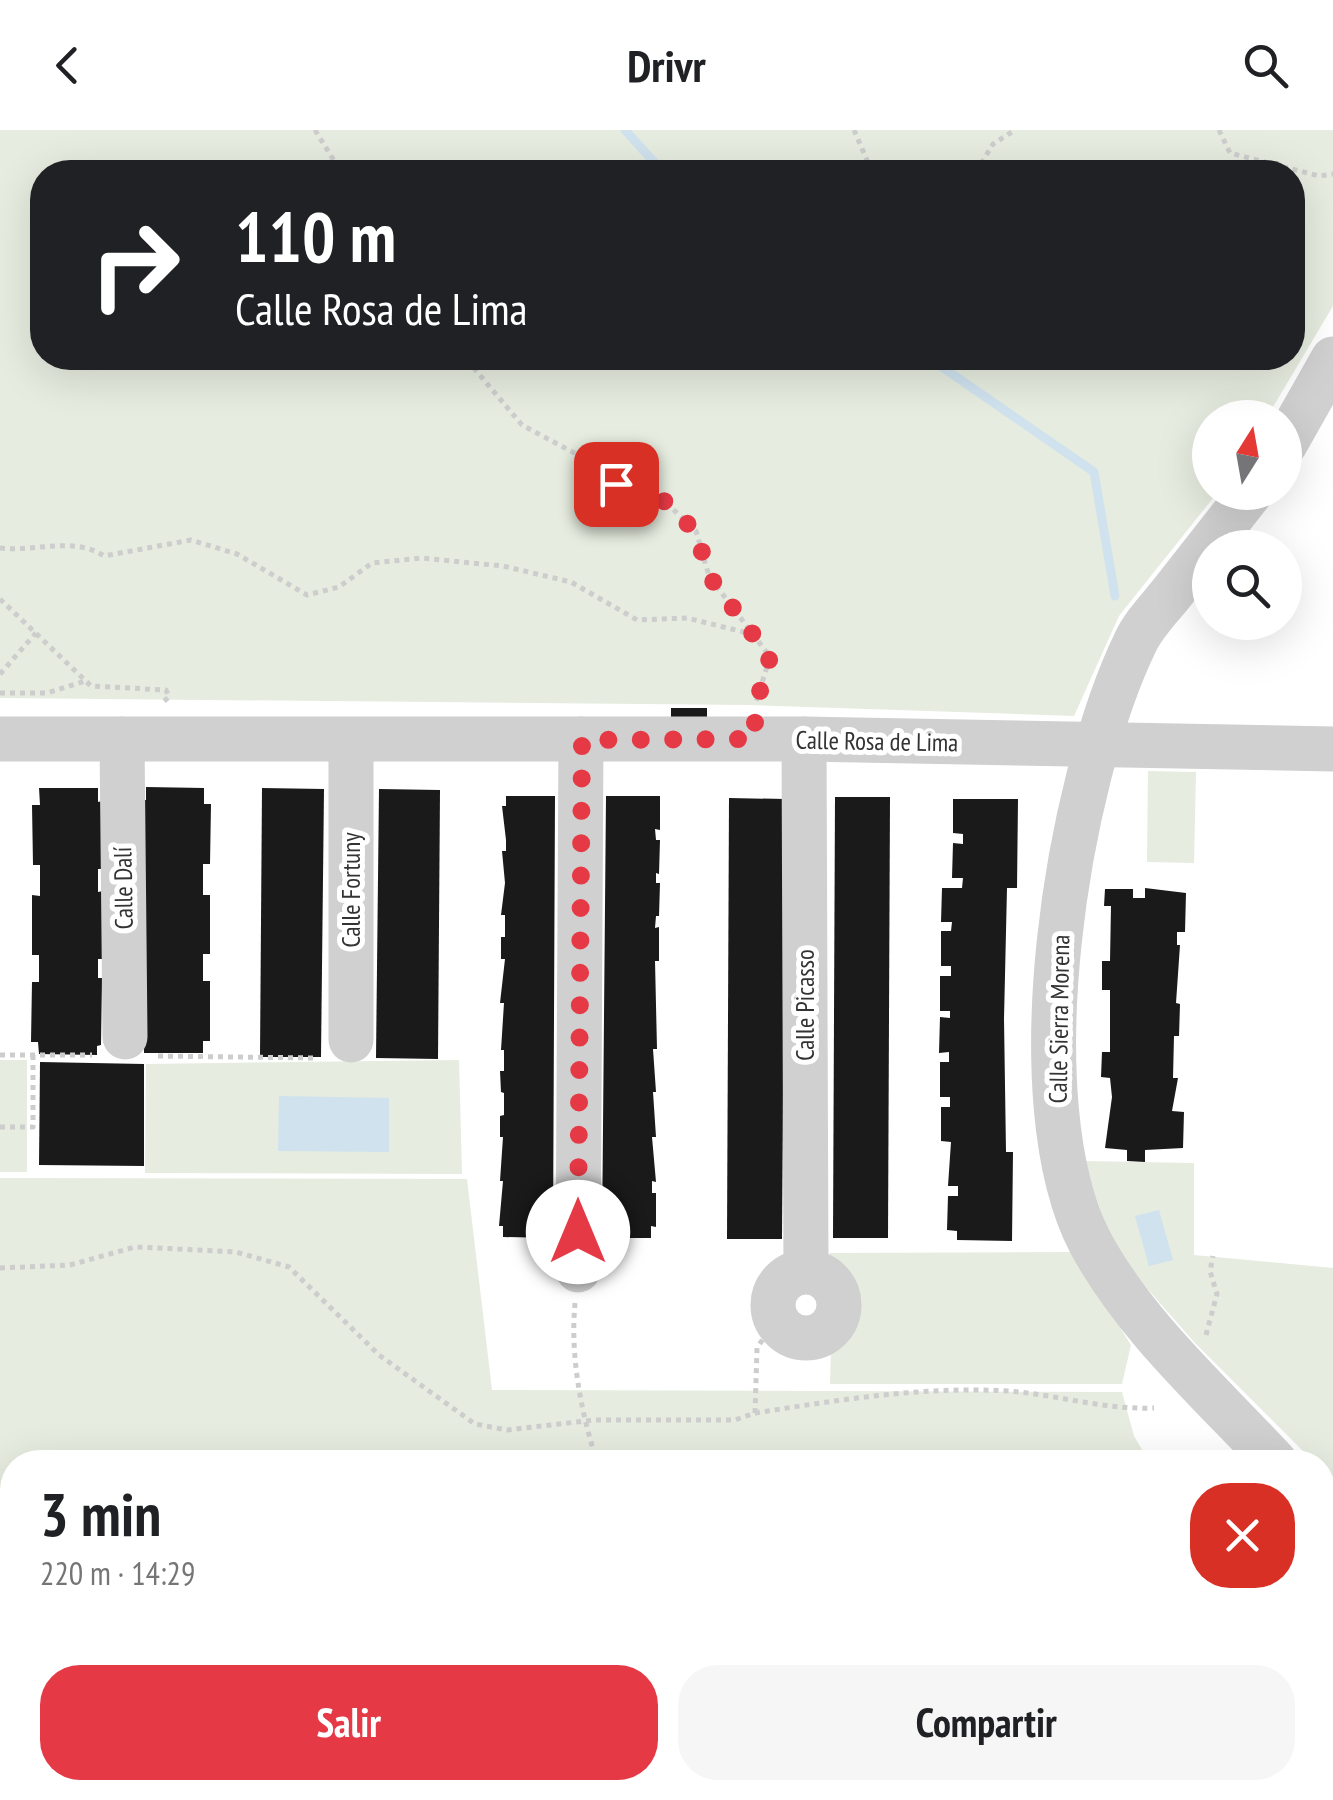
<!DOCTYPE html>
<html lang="es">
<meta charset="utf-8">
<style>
body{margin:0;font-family:"PT Sans Narrow",sans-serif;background:#f6f6f6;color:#202124;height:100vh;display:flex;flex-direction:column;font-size:38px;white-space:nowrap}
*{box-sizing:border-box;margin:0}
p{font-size:32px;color:#757577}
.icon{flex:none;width:55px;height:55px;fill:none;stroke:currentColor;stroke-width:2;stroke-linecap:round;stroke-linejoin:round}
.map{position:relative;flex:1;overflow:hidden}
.side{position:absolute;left:0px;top:1320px;width:1335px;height:350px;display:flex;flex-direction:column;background:#fff;border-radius:40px 40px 0 0;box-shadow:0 10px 40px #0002}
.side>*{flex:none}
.guide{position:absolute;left:30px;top:30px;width:1275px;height:210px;border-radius:40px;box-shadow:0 10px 40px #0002;background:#202124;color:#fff;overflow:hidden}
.needle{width:65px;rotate:11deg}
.fabs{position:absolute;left:1192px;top:270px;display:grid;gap:20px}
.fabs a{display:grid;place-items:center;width:110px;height:110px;border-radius:50%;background:#fff;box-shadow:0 10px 40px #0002;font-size:50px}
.pin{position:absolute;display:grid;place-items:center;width:85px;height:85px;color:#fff;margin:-42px;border-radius:20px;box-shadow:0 5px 15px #0006}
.me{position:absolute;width:110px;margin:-55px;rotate:0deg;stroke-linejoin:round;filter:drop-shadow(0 0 8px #0008)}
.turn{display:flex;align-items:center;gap:35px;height:210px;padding:0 40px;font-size:45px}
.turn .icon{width:130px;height:130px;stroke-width:2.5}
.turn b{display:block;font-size:70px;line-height:85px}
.round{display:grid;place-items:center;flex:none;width:105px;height:105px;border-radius:40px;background:#f6f6f6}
.overview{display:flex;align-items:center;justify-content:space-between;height:170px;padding:0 40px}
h1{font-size:60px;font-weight:700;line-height:75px}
.primary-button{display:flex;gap:20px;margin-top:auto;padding:20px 40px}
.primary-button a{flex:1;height:115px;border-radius:40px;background:#e63946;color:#fff;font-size:40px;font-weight:700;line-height:115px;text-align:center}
.primary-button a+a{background:#f6f6f6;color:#202124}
header{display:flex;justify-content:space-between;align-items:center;height:130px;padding:0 40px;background:#fff;font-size:45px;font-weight:700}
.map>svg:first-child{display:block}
.green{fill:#e6ecdf;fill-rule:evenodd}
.water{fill:#cfe2ee}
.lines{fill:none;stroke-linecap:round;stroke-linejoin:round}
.stream{stroke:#cfe2ee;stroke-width:9}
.building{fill:#1a1a1a}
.path{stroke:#cdcdcd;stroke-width:5;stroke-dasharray:5 5;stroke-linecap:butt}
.minor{stroke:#d0d0d0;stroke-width:45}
.route{stroke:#e63946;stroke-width:18;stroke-dasharray:0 32.4}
.labels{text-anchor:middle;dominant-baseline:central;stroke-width:10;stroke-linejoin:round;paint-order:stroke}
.street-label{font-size:25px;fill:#333;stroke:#fff}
</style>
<header><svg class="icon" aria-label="back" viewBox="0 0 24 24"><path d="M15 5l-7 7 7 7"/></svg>Drivr<svg class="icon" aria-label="search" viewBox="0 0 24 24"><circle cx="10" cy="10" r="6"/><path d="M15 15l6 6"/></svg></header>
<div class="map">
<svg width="1333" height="1670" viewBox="0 0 1333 1670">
<rect width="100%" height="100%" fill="#fff"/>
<g class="green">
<path d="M0 0H1333V176L1267 287 1210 288V362L1217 363 1119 486 1074 586 749 575 0 568ZM42 42H1292V228H42Z"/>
<path d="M1148 641 1196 642 1194 733 1147 732Z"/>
<rect x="0" y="930" width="27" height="112"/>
<path d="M459 930 462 1044 145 1043 146 934Z"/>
<path d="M1083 1031 1194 1033V1125L1333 1138V1353L1323 1342 1322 1332H1314L1194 1212 1131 1140 1108 1101Z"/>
<path d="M0 1048 467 1049 492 1260 1122 1262 1134 1306 1149 1332H12V1658H1218L1223 1670H0Z"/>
<path d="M1073 1122 1131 1215 1122 1254H830L831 1218 854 1181 845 1151 829 1123Z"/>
</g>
<g class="water">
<path d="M279 966 389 968V1022L278 1021Z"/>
<path d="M1159 1080 1173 1130 1149 1136 1135 1086Z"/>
</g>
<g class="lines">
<g class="stream">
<path d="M625 0 663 42"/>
<path d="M929 228 1094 342 1115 466"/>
</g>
</g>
<g class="building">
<rect x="671" y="578" width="36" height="15"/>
<path d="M146 657 204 658V674H211L210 734H203V765H210V824H203V851H210V911H203V923H144L141 670H146Z"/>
<path d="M39 658H98V672L102 671 103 739H98V762L103 761 102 829H98V848H102L101 915 97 916V925L39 924 38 912H31L32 852H39V825H32V765L40 766V735H33L32 675H40Z"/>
<path d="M262 658 324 659 321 927H260Z"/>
<path d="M379 659 440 660 438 929 376 928Z"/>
<path d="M506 666H555L553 1108 503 1107V1096H499L503 1051H500L503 1007H500V986L504 985V963L501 962 500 941H504V920H501L504 873H500L505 829H501V807H505V785H501L505 753 502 721H506V710L502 676H506Z"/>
<path d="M606 666H660V700L655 699 656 710H660L659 744 656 743V753H660L659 786H656L655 798 659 797V831H655L657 919H653L656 962H653L656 1007H652L656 1052 652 1051V1063H656V1097L651 1096V1108H602Z"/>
<path d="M835 667H890L888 1108H833Z"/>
<path d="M729 668 785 669 782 1109H727Z"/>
<path d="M953 669H1018L1017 758H1007L1004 889 1006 1022H1013L1012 1111 957 1110V1101L947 1100 948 1066H958V1056H948L951 1012 941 1011V977H950V967H940V932H949V922L939 923 940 887 950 888V881H940V846H951V836H941V801H951L952 792H941L942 758H962L963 748H952L953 713 963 714V704L953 703Z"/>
<path d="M1145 758 1186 763 1185 802H1177V815H1180L1176 873 1180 874 1179 906H1174L1173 948H1178L1172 981 1184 982 1183 1018 1145 1020V1032L1127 1031V1020L1105 1018 1112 967 1110 948 1101 947 1102 922H1110V860H1102V831H1110L1111 776H1104L1105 759H1133V768H1145Z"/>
<path d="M40 932 144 934V1036L39 1035Z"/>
</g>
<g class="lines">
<g class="path">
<path d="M315 0 341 42"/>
<path d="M854 0 872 42 924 39 933 42"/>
<path d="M1219 0 1230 23 1319 46 1333 44"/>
<path d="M976 42 993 14 1015 0"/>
<path d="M473 228V237L522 295 578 325 616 353 662 369 696 401 709 446 770 527 756 572"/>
<path d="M0 418C36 422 74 406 104 426L191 410 237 424 307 465 339 457 372 433 421 428 503 436 571 452 637 490 687 488 752 504"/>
<path d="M0 469 91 556 166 560 169 567 163 572"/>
<path d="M0 544 36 503"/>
<path d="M0 563H47L85 551"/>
<path d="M0 925H92"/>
<path d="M158 926 317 928"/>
<path d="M0 997H33V925"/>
<path d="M0 1138 70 1135 135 1117 236 1122 289 1137 379 1225 475 1294 507 1300 594 1290H735L755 1283 757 1218 776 1189"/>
<path d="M575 1173C570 1226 581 1282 597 1332"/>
<path d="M1206 1205 1217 1164 1210 1141 1213 1126"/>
<path d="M755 1283C839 1270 923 1256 1009 1261 1058 1265 1105 1280 1154 1278"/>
<path d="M0 1474 6 1494 0 1525"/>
<path d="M494 1670 511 1658"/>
</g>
<g class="minor">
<path d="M1285 314 1333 229"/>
<path d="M1251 362C1224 396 1198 430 1171 464 1159 479 1143 495 1135 513 1067 654 1016 969 1090 1112 1135 1196 1211 1263 1275 1332"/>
<path d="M0 609H804L1333 619"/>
<path d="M122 609 125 907"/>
<path d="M804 609 806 1141"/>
<path d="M351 610V910"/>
<path d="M578 1140 581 609"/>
<circle cx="806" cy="1175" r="33"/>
<path d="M1322 1384 1333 1395"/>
</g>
</g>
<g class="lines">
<path class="route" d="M578 1102 582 610 754 609 756 575 770 527 709 446 696 402 662 369 616 354"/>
</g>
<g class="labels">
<g class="street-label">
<text transform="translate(877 611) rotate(1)">Calle Rosa de Lima</text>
<text transform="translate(123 758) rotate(-91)">Calle Dalí</text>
<text transform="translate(351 760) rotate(-90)">Calle Fortuny</text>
<text transform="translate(805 875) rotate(-90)">Calle Picasso</text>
<text transform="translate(1059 889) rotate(-89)">Calle Sierra Morena</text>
</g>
</g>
</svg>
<div class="fabs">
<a><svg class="needle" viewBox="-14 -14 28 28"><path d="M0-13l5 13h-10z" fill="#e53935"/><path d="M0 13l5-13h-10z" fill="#757577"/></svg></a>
<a><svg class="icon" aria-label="search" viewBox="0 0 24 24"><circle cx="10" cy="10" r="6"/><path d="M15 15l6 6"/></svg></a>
</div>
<div class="pin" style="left:616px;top:354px;background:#d93025"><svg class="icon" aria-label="arrive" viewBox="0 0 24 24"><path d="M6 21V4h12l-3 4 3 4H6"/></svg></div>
<svg class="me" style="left:578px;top:1102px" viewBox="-20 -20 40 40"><circle r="19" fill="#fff"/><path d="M0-13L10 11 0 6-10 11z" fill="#e63946"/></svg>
<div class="guide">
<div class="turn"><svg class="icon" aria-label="right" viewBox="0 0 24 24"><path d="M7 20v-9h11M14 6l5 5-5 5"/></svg><div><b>110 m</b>Calle Rosa de Lima</div></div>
</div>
<section class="side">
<div class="overview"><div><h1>3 min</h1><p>220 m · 14:29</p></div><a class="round" style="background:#d93025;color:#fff"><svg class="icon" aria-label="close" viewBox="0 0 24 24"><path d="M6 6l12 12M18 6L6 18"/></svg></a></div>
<div class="primary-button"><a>Salir</a><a>Compartir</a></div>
</section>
</div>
